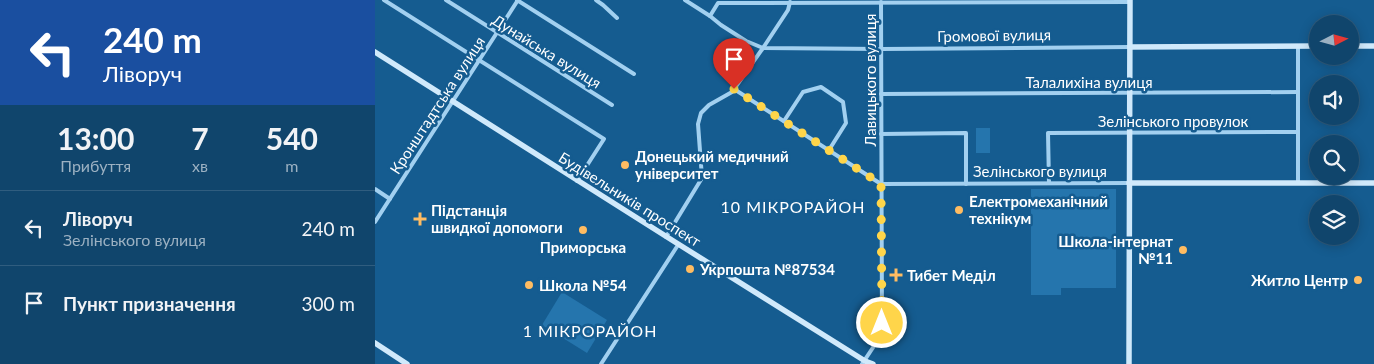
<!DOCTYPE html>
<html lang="uk">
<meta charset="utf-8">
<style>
body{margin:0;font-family:Lato,sans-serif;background:#194c72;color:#f1f3f6;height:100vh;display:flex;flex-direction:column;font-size:19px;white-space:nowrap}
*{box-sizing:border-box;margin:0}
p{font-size:16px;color:#9cb1c2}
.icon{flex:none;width:28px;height:28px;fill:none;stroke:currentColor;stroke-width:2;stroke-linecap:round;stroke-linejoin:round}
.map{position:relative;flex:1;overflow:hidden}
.side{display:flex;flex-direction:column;background:#10456c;width:375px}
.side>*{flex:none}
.banner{background:#1a4fa0;color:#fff;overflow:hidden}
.needle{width:32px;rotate:84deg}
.buttons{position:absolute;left:934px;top:15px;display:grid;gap:10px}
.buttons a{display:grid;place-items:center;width:50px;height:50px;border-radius:50%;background:#10456c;box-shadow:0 2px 12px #0003,0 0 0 1px #305d7f;font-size:25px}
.pin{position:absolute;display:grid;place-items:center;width:42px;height:42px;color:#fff;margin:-51px -21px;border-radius:50% 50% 50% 0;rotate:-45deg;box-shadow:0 0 5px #0007}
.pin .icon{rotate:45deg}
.me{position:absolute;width:55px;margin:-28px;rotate:0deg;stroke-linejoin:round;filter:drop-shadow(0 0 4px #0008)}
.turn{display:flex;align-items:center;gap:18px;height:105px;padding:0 20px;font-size:22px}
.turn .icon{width:65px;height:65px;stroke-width:2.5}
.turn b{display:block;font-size:35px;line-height:42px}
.eta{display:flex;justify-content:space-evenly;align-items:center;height:85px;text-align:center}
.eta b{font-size:30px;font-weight:700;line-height:35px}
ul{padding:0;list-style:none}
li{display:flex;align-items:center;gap:15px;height:75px;padding:0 20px;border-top:1px solid #305d7f}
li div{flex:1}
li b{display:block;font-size:19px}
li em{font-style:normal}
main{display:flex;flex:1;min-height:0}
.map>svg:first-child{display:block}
.green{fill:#2575ad}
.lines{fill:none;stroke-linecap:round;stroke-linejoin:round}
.street{stroke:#a2d0f0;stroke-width:4}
.secondary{stroke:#d0e9fb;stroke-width:5.5}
.route{stroke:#ffd54a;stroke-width:9;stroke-dasharray:0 16.2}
.poi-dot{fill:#ffbc62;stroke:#155c90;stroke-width:2}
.labels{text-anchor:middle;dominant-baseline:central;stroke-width:5;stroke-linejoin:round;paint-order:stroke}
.street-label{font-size:15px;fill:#fff;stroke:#155c90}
.poi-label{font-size:15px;font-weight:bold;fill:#fff;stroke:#155c90;text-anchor:start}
.neighbourhood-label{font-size:16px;letter-spacing:1px;fill:#fff;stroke:#155c90}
</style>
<main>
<section class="side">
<div class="banner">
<div class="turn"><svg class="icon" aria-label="left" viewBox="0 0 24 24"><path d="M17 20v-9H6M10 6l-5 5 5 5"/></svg><div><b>240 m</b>Ліворуч</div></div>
</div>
<div class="eta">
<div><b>13:00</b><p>Прибуття</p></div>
<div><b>7</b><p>хв</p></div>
<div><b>540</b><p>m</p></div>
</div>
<ul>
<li><svg class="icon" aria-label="left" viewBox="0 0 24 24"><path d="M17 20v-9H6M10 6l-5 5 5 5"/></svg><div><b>Ліворуч</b><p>Зелінського вулиця</p></div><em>240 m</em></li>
<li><svg class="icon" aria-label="arrive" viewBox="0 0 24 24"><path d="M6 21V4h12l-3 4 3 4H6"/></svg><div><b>Пункт призначення</b></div><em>300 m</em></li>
</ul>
</section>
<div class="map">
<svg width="999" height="364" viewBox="0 0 999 364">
<rect width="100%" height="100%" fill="#155c90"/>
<g class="green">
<rect x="601" y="128" width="14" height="25"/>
<path d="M656 189H741V288H686V295H656Z"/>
<path d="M187 292 232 320 212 353 167 325Z"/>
</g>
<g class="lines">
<g class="street">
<path d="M9 0 229 139 202 181"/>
<path d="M71 0 237 105"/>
<path d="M142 0 259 74"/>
<path d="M221 0 228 5 242 18"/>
<path d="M310 0 335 16 346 25 371 41 388 48 506 49 755 47"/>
<path d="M335 16 343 3 755 2"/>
<path d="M923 46V183"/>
<path d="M359 89 506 184 754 183"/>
<path d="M506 94 923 92"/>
<path d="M409 121 428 92 446 87 468 102 471 123 454 150"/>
<path d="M506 134 591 133V184"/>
<path d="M674 183 673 133 923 132"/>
<path d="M0 189 15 199"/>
<path d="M0 222 143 0"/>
<path d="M291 237 327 178 323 124 326 113 334 105 357 92 388 48 413 10 415 2"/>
<path d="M226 364 303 245"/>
<path d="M487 364 507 334 506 2"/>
</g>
<g class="secondary">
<path d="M975 46H999"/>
<path d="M755 47 942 46"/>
<path d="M0 52 300 242 490 361 498 364"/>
<path d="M754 183H999"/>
<path d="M0 343 32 364"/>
<path d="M754 364 755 0"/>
</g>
</g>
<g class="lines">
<path class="route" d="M359 89 506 184 507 323"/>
</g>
<g class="poi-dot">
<circle cx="250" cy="165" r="5"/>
<circle cx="584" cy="210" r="5"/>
<path d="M42.5 211.5h5v5h5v5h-5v5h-5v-5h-5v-5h5z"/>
<circle cx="208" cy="230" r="5"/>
<circle cx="808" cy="250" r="5"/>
<circle cx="315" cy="269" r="5"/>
<path d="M518.5 267.5h5v5h5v5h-5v5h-5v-5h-5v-5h5z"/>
<circle cx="983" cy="280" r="5"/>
<circle cx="154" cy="285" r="5"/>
</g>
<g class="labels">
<g class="street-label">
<text transform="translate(619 35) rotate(-1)">Громової вулиця</text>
<text transform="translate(172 51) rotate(32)">Дунайська вулиця</text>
<text transform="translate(495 80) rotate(-90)">Лавицького вулиця</text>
<text x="714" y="82">Талалихіна вулиця</text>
<text transform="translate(62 105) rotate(-57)">Кронштадтська вулиця</text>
<text x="798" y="121">Зелінського провулок</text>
<text x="665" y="171">Зелінського вулиця</text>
<text transform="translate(255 199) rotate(32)">Будівельників проспект</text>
</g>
<g class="poi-label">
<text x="260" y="156">Донецький медичний<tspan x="260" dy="17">університет</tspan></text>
<text x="594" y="201">Електромеханічний<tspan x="594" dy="17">технікум</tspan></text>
<text x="56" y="210">Підстанція<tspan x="56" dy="17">швидкої допомоги</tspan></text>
<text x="798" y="241" text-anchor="end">Школа-інтернат<tspan x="798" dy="17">№11</tspan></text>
<text x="208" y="247" text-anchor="middle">Приморська</text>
<text x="325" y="269">Укрпошта №87534</text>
<text x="532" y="275">Тибет Меділ</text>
<text x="973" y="280" text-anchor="end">Житло Центр</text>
<text x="164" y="285">Школа №54</text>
</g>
<g class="neighbourhood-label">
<text x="418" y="206">10 МІКРОРАЙОН</text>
<text x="215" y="330">1 МІКРОРАЙОН</text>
</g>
</g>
</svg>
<div class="buttons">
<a><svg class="needle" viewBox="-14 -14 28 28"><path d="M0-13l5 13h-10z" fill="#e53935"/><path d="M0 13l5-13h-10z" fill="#9cb1c2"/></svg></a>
<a><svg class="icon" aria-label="sound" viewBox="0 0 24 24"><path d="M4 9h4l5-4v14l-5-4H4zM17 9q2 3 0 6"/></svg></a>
<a><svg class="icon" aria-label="search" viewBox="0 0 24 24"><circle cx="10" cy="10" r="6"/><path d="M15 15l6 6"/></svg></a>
<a><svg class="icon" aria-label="layers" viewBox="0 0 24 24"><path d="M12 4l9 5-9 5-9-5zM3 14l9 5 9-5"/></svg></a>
</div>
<div class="pin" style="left:359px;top:89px;background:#d93025"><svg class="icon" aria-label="arrive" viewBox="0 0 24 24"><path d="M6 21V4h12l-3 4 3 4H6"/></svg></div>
<svg class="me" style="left:507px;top:323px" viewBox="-20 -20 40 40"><circle r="17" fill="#ffd54a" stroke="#fff" stroke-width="3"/><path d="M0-11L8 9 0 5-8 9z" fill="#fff"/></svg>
</div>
</main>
